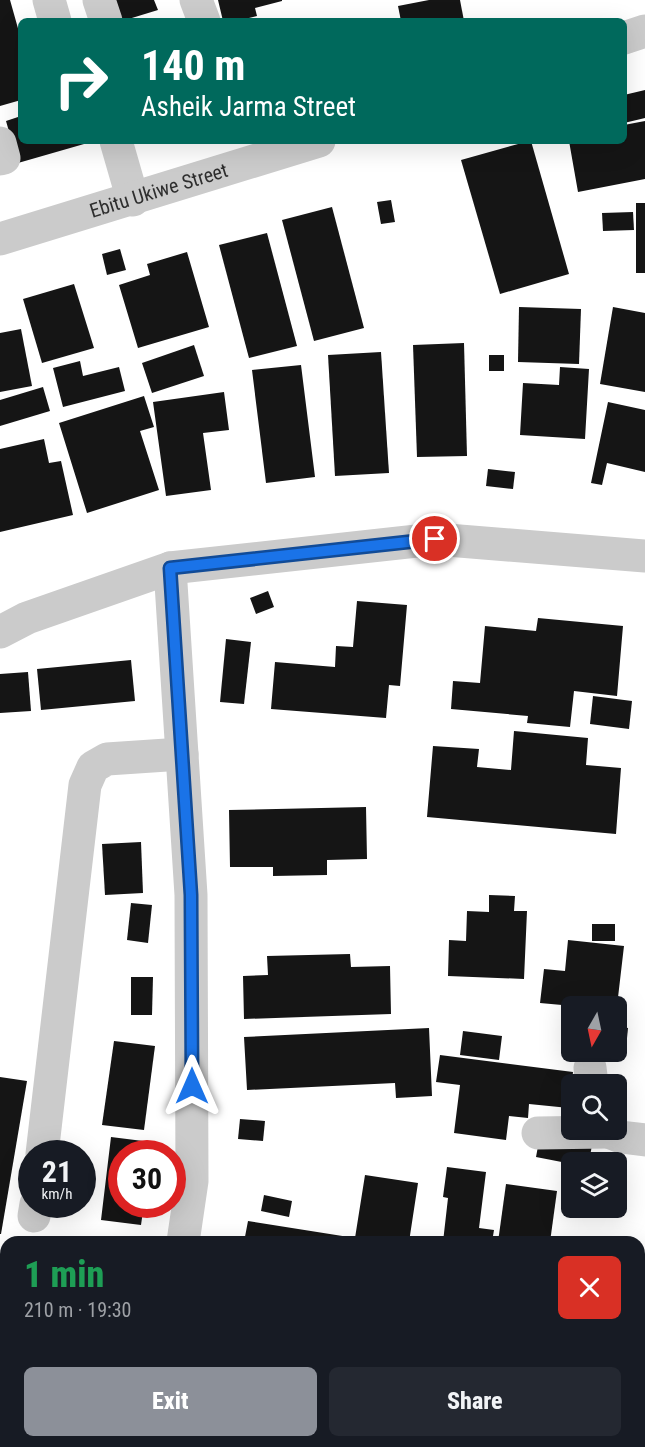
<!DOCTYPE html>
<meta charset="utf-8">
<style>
body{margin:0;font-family:"Roboto Condensed",sans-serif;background:#242831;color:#f1f3f6;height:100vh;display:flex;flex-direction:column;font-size:22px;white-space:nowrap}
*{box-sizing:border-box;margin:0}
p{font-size:20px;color:#9ea1a6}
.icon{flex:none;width:33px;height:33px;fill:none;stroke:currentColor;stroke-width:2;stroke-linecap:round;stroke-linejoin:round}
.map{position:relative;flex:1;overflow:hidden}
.side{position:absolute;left:0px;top:1236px;width:645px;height:212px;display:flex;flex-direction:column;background:#171b24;border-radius:18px 18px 0 0;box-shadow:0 6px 24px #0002}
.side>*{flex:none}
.guide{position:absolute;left:18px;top:18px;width:609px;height:126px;border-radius:9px;box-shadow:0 6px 24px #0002;background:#00695c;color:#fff;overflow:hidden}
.needle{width:39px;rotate:189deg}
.controls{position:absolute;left:561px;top:996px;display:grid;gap:12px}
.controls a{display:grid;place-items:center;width:66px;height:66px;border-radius:9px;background:#171b24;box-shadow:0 6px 24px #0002;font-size:30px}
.speed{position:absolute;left:18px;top:1140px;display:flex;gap:12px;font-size:30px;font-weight:700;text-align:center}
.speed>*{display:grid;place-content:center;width:78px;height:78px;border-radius:50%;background:#171b24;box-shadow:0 6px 24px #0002;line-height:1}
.speed small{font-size:15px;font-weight:400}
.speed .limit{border:9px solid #d22;background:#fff;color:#111}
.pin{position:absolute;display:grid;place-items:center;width:51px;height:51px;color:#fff;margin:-26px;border:3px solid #fff;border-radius:50%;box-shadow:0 2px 6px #0007}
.me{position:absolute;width:66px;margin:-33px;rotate:0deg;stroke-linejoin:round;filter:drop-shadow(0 0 4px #0008)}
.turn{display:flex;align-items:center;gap:21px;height:126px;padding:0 24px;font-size:27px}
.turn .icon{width:78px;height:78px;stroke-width:2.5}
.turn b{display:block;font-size:42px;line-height:51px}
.round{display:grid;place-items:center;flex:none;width:63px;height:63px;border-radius:9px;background:#242831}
.headline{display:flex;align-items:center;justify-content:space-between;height:102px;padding:0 24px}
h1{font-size:36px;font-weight:800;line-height:45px;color:#1e9e55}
.primary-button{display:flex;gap:12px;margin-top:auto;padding:12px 24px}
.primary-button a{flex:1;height:69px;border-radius:9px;background:#8c9099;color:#fff;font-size:24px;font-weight:800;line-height:69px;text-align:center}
.primary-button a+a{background:#242831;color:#f1f3f6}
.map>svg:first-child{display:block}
.building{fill:#151515}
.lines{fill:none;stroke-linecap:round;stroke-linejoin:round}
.minor{stroke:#cbcbcb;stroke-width:33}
.route-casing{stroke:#114b97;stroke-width:15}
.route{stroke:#1a73e8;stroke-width:10}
.labels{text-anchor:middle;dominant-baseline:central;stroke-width:6;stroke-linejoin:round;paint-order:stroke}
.street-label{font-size:20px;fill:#2e2e2e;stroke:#fff}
</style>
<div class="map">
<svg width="645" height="1447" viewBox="0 0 645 1447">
<rect width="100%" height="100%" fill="#fff"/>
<g class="building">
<path d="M0 0H10L21 39V100L0 106Z"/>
<path d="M115 0H154L158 10 122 21Z"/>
<path d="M218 0H282V1L255 8 257 16 237 21H223Z"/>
<path d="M429 0H460L464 21H401L398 6Z"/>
<path d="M645 90V118L624 123V95Z"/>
<path d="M21 116V141L91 142 18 163 6 121Z"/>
<path d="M645 121V179L578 192 569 141H624V125Z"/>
<path d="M529 141H531L569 274 500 294 461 160Z"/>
<path d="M391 200 395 222 381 224 377 202Z"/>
<rect x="636" y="203" width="9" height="70"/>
<path d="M332 207 364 328 314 341 282 220Z"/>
<path d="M633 212 634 230 603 231 602 213Z"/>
<path d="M267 233 297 346 249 358 219 245Z"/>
<path d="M120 249 126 270 107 275 102 254Z"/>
<path d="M187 252 209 327 138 348 119 285 150 275 147 264Z"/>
<path d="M74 284 94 348 42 363 23 299Z"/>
<path d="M519 307 581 309 579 364 518 362Z"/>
<path d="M613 307 645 313V392L600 384Z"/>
<path d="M21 329 32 386 0 392V333Z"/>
<path d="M464 343 467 456 417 457 413 345Z"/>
<path d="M194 345 204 376 152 393 142 363Z"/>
<path d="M381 352 389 473 335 476 328 355Z"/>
<rect x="489" y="355" width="15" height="16"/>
<path d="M80 361 83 376 119 367 125 391 63 407 53 368Z"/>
<path d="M301 365 315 477 266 483 252 370Z"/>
<path d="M560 367 589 369 585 439 520 435 523 383 559 385Z"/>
<path d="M43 387 50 411 0 426V400Z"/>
<path d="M224 392 229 430 203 433 211 490 166 496 153 402Z"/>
<path d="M144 396 154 427 140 431 159 490 87 513 59 423Z"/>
<path d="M608 402 645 410V472L607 463 602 485 591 483Z"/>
<path d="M44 439 49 463 61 461 73 515 0 532V449Z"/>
<path d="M488 469 515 472 513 489 486 486Z"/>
<path d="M268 591 274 607 256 614 250 598Z"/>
<path d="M357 601 407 605 400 686 389 685 386 718 271 709 275 662 335 667 336 646 353 647Z"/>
<path d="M538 618 623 626 617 696 574 691 570 727 527 723 528 716 451 709 453 681 480 683 485 626 536 631Z"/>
<path d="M226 639 251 642 244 704 220 702Z"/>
<path d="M131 660 135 701 41 710 37 669Z"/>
<path d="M28 672 31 711 0 713V674Z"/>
<path d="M593 696 632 701 629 729 590 724Z"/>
<path d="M514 731 588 738 586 765 621 768 616 834 427 817 433 746 479 749 477 767 511 770Z"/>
<path d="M366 807 367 859 327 860V875L273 876V867H230L229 810Z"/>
<path d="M141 842 143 893 105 895 102 844Z"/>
<path d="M489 895 515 896 514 911H527L524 979 448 976 449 940 466 941 467 911 489 912Z"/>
<path d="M131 903 152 905 148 943 127 940Z"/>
<rect x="592" y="924" width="23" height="17"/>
<path d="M568 940 624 946 617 1006H573L540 1003 544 969 565 971Z"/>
<path d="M350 954 351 967 390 966 391 1014 244 1019 243 976 268 975 267 956Z"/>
<path d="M131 977H153L152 1015H131Z"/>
<path d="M616 1026 628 1028 626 1048 616 1046Z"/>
<path d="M429 1028 432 1096 396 1098 395 1083 247 1090 244 1037Z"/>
<path d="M463 1031 502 1036 499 1060 460 1055Z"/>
<path d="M114 1041 155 1046 144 1130 102 1125Z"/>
<path d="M440 1055 573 1072 569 1108 529 1104 528 1118 509 1116 506 1140 454 1133 460 1085 436 1082Z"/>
<path d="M0 1077 27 1081 1 1234H0Z"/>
<path d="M240 1119 265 1121 263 1141 238 1139Z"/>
<path d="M540 1136 592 1145 589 1162 572 1164 536 1157Z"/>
<path d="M111 1137 151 1142 150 1154H122V1204H144L141 1225 101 1220Z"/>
<path d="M447 1167 486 1172 479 1228 494 1230 492 1242H443L448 1198 443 1197Z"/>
<path d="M365 1175 418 1183 409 1242H244L248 1221 355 1238Z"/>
<path d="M506 1184 557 1191 550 1242H498Z"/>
<path d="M264 1195 292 1201 289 1217 261 1211Z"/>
<path d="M0 1325 6 1327V1390L0 1389Z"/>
<path d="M407 1442H427L426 1447 406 1446Z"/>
<path d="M447 1442H520L519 1447H446Z"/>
</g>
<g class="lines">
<g class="minor">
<path d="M49 0 55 21"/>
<path d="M99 0 106 21"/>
<path d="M196 0 204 21"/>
<path d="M624 38 645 31"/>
<path d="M116 141 133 200"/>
<path d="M0 143 4 158 0 159"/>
<path id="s1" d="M0 239 319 141"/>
<path d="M170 568 191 895 192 1181 183 1242"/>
<path d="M0 632 27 618 170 568 435 539 645 556"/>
<path d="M590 1068 592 1084"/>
<path d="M604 1130 621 1137 645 1140"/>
<path d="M538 1133 607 1132"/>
<path d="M42 1154 85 785 93 767 107 759 182 754"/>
<path d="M34 1216 36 1204"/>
<path d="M130 1447 132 1442"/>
</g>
</g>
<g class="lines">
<defs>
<path id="route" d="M192 1086 191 895 170 568 435 539"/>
</defs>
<use href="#route" class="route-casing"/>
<use href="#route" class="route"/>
</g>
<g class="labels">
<g class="street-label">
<text stroke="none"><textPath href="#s1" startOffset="166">Ebitu Ukiwe Street</textPath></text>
</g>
</g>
</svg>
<div class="controls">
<a><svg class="needle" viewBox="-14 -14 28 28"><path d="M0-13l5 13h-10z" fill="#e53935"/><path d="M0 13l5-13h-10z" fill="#9ea1a6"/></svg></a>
<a><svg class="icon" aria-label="search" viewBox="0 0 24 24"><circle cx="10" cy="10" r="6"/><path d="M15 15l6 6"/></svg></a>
<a><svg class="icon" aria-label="layers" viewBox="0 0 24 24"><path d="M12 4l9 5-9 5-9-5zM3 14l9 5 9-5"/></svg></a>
</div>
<div class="speed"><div>21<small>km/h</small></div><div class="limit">30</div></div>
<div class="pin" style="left:435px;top:539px;background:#d93025"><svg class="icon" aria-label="arrive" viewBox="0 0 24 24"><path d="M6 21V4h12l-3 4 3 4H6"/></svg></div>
<svg class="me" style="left:192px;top:1086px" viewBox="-20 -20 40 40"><path d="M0-17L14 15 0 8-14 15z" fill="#1a73e8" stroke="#fff" stroke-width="4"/></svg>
<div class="guide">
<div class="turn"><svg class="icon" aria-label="right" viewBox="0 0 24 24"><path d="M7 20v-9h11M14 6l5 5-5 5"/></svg><div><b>140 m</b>Asheik Jarma Street</div></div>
</div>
<section class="side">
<div class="headline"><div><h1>1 min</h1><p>210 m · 19:30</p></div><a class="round" style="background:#d93025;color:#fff"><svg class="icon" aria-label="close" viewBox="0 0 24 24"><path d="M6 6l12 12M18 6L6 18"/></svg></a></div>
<div class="primary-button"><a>Exit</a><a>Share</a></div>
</section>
</div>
